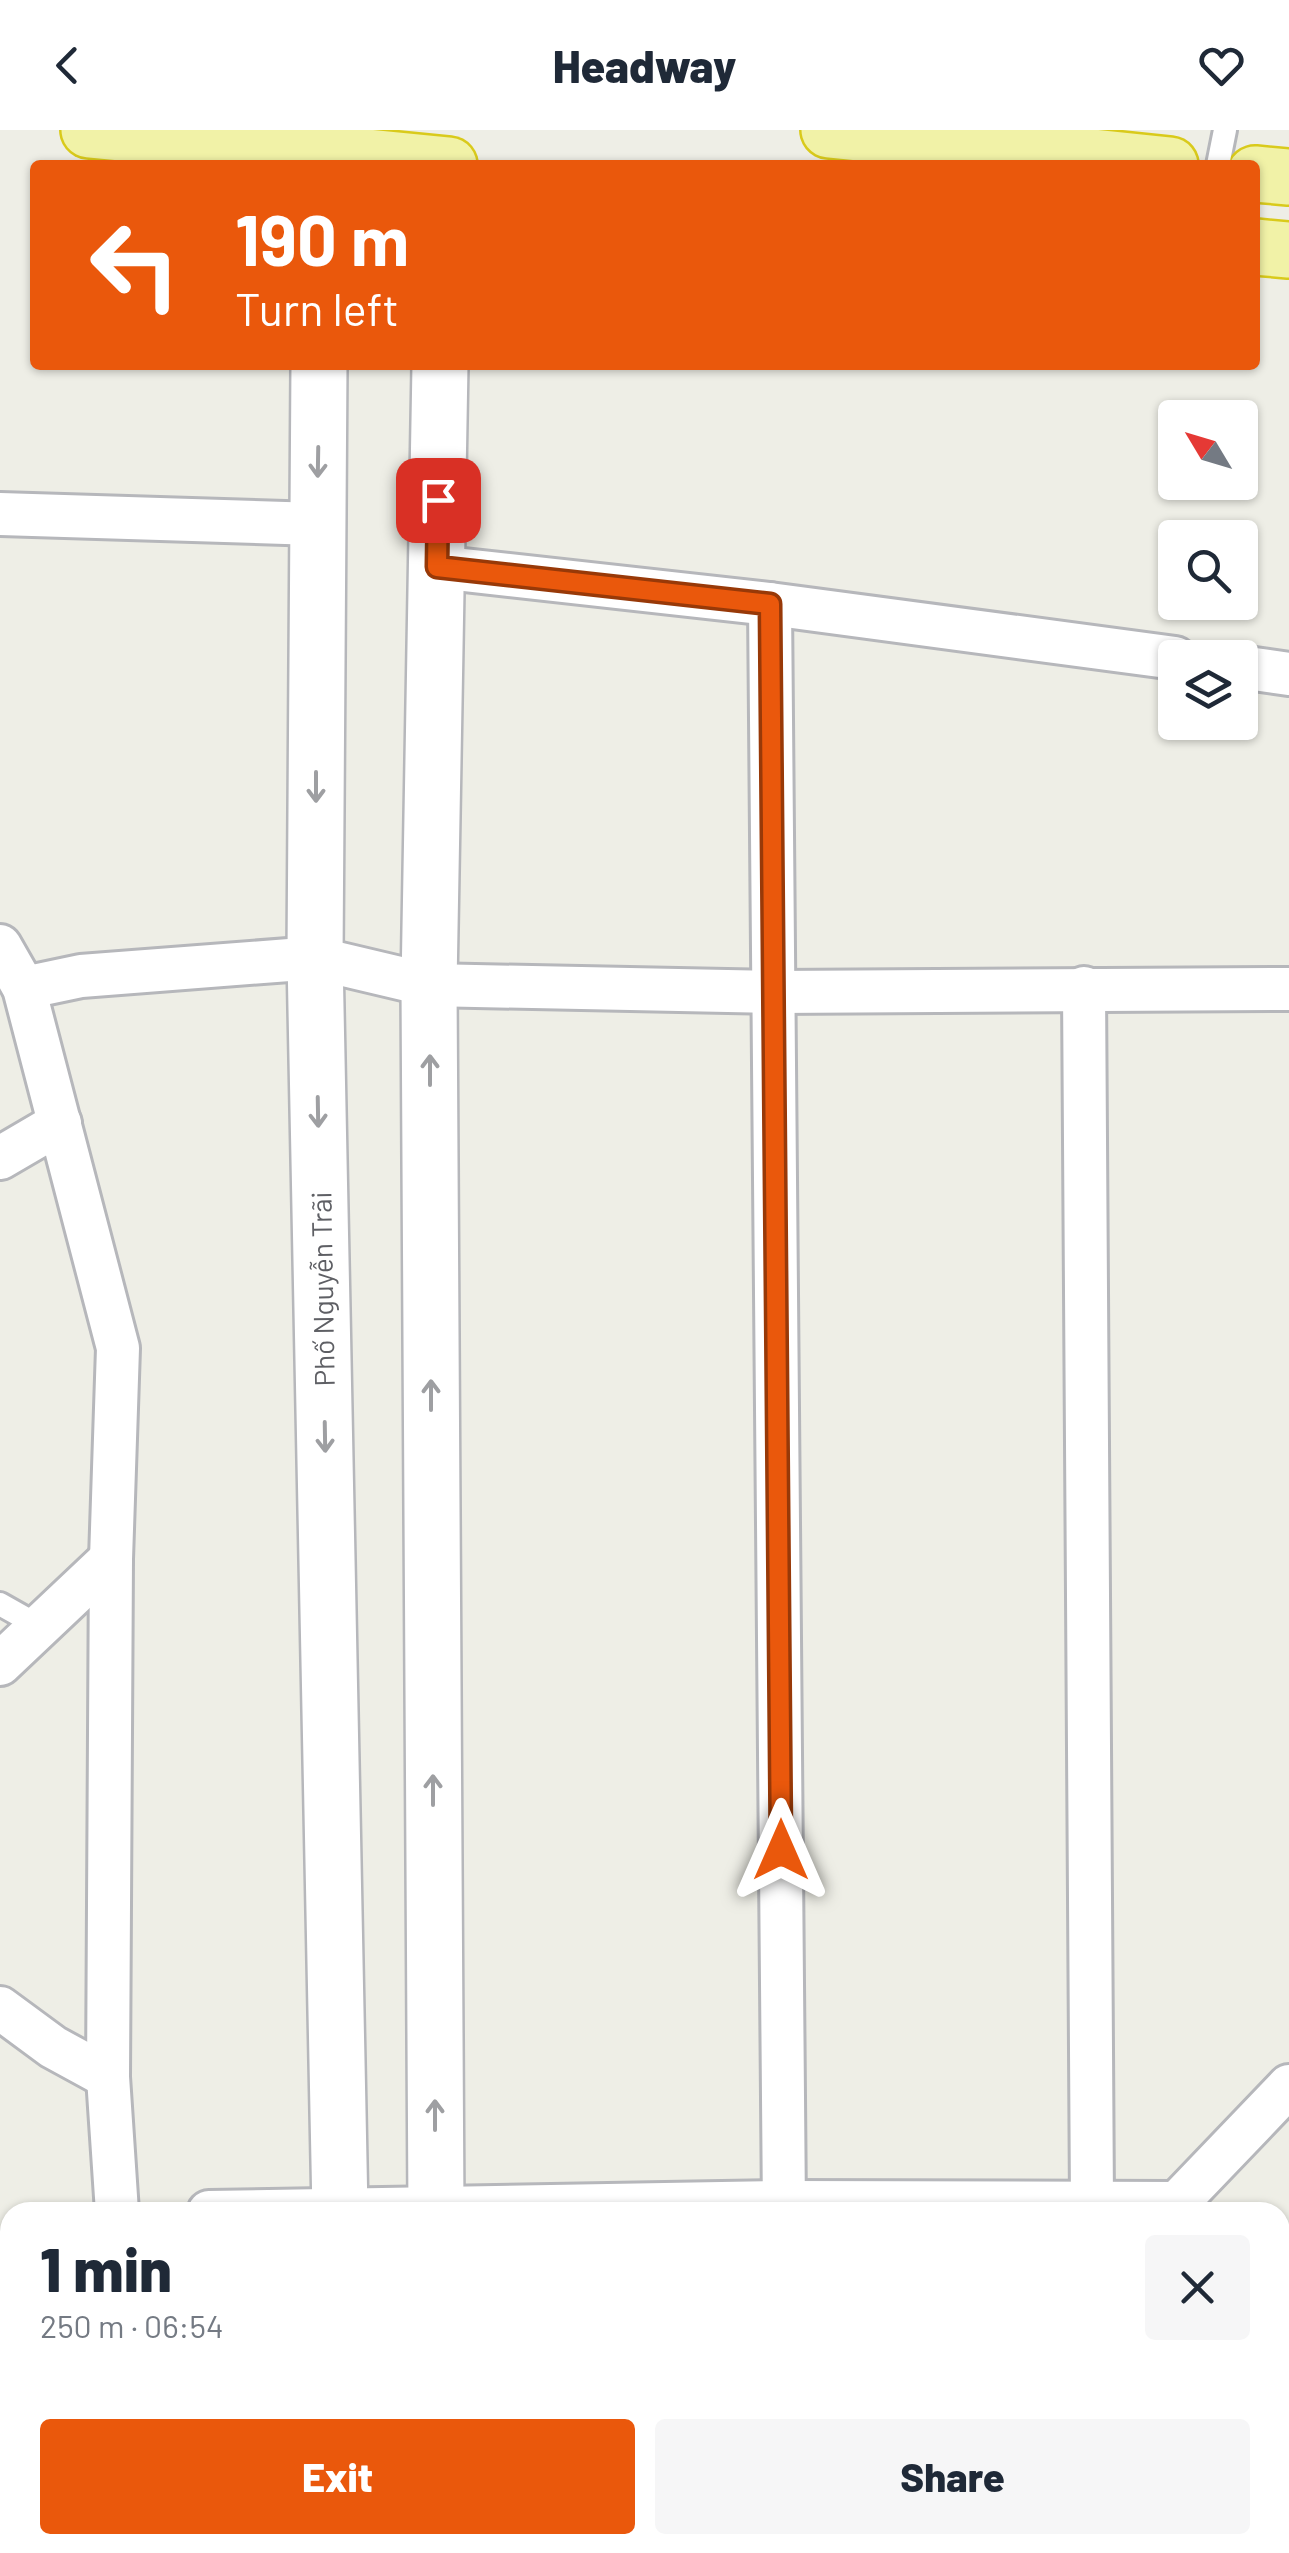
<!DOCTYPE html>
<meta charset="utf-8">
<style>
body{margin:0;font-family:Barlow,sans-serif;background:#f6f6f7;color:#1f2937;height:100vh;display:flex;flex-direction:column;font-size:38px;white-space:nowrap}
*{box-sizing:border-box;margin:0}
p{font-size:32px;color:#747a83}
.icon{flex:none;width:55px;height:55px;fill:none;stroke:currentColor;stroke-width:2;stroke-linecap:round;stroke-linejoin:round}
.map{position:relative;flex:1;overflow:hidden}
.details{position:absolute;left:0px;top:2072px;width:1290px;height:352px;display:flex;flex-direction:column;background:#fff;border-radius:30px 30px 0 0;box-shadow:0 2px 8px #0004}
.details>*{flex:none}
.top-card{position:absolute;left:30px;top:30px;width:1230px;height:210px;border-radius:10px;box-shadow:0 2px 8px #0004;background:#ea580c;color:#fff;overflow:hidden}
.needle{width:65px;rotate:308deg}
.fabs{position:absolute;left:1158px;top:270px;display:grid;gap:20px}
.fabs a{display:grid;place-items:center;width:100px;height:100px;border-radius:10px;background:#fff;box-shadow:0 2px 8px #0004;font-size:50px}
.pin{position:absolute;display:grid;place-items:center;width:85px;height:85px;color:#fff;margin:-42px;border-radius:20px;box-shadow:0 5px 15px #0006}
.me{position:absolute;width:110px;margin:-55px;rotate:0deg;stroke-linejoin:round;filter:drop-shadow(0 0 8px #0008)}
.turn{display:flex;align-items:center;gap:35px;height:210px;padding:0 40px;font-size:45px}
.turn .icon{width:130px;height:130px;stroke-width:2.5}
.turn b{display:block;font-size:70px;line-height:85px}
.round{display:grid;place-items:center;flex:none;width:105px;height:105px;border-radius:10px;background:#f6f6f7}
.summary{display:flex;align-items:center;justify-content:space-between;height:170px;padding:0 40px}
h1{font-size:60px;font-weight:800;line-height:75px}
.primary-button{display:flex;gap:20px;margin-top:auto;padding:20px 40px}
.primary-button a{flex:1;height:115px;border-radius:10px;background:#ea580c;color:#fff;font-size:40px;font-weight:800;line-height:115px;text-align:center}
.primary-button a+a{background:#f6f6f7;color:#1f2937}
header{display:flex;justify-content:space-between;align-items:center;height:130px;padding:0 40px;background:#fff;font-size:45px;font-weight:800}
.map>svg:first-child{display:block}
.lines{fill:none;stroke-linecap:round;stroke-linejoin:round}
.service-casing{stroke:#b6b7bb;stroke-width:28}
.minor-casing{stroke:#b6b7bb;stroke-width:48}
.tertiary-casing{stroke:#b6b7bb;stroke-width:60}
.trunk-casing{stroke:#d9ca1b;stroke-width:60}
.service{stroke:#fff;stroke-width:22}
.minor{stroke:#fff;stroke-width:42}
.tertiary{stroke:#fff;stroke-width:55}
.trunk{stroke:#f1f2a7;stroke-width:55}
.oneway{stroke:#9e9fa2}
.route-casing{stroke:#983908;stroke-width:25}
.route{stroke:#ea580c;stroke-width:18}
.labels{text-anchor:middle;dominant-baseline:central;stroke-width:9;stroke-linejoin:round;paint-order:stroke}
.street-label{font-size:28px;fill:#5e5f64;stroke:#fff}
</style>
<header><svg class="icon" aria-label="back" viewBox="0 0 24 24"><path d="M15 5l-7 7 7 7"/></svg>Headway<svg class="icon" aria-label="heart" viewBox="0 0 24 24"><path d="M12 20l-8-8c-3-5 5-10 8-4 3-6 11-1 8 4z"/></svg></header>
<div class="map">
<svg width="1289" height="2423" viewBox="0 0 1289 2423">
<rect width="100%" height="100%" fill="#eeeee6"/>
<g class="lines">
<defs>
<g id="service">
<path d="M1218 35 1225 0"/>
<path d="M0 1474 39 1496"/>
</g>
<g id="minor">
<path d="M0 384 317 394"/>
<path d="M437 437 770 474 1175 528"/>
<path d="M770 474 784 2082"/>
<path d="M1240 537 1289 544"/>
<path d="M0 816 24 858 118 1218 111 1429 108 1947 117 2082"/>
<path d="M24 858 81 846 315 828 429 855 775 862 1289 859"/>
<path d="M1084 858 1092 2072"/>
<path d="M0 1028 60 993"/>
<path d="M0 1534 111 1429"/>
<path d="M0 1878 53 1917 108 1947"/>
<path d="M209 2082 783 2072 1177 2073 1289 1956"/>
<path d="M1280 2168 1289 2176"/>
<path d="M0 2373 10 2374"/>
<path d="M786 2415 787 2423"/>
<path d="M1132 2417 1204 2415"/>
<path d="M119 2423V2415"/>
</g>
<g id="tertiary">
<path d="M319 235 315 828 340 2082"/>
<path d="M436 2082 429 855 440 235"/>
<path d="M343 2415V2423"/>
<path d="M440 2415 441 2423"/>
</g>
<g id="trunk">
<path d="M89 0 449 35"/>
<path d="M829 0 1170 35"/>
<path d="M1255 44 1289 47"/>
<path d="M1255 117 1289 120"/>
</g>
</defs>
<use href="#service" class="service-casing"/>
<use href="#minor" class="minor-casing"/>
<use href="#tertiary" class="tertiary-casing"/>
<use href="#trunk" class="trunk-casing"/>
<use href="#service" class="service"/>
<use href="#minor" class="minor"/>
<use href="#tertiary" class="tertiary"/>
<use href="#trunk" class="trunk"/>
</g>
<defs><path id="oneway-shaft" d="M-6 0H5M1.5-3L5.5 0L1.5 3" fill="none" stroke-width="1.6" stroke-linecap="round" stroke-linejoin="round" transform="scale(2.5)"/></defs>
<g class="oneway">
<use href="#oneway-shaft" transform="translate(318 332) rotate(91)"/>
<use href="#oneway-shaft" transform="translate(316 657) rotate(90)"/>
<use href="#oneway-shaft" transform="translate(430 940) rotate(-90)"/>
<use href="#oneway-shaft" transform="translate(318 982) rotate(89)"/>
<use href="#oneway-shaft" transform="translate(431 1265) rotate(-90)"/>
<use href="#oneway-shaft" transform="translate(325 1307) rotate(89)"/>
<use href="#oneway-shaft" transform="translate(433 1660) rotate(-90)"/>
<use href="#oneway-shaft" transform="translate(435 1985) rotate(-90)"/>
</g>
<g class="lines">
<defs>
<path id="route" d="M438 370 437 437 770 474 781 1720"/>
</defs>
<use href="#route" class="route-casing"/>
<use href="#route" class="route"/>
</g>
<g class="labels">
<g class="street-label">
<text transform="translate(322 1159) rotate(-91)">Phố Nguyễn Trãi</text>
</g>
</g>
</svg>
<div class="fabs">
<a><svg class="needle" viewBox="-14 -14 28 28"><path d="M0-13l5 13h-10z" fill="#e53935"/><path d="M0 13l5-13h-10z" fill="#747a83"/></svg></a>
<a><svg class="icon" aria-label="search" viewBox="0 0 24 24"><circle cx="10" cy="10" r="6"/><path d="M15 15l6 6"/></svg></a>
<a><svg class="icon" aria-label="layers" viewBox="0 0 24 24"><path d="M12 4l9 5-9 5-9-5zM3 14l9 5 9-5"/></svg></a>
</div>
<div class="pin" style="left:438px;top:370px;background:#d93025"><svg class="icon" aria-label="arrive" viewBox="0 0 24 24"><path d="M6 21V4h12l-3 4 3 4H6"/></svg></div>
<svg class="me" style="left:781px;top:1720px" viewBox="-20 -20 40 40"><path d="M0-17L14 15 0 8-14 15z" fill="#ea580c" stroke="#fff" stroke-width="4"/></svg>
<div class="top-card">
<div class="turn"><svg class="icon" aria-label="left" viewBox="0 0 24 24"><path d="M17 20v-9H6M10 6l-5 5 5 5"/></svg><div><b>190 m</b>Turn left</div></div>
</div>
<section class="details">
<div class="summary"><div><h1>1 min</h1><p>250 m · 06:54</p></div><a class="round"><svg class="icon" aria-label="close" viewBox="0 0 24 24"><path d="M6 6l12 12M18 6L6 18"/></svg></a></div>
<div class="primary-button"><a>Exit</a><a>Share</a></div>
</section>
</div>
